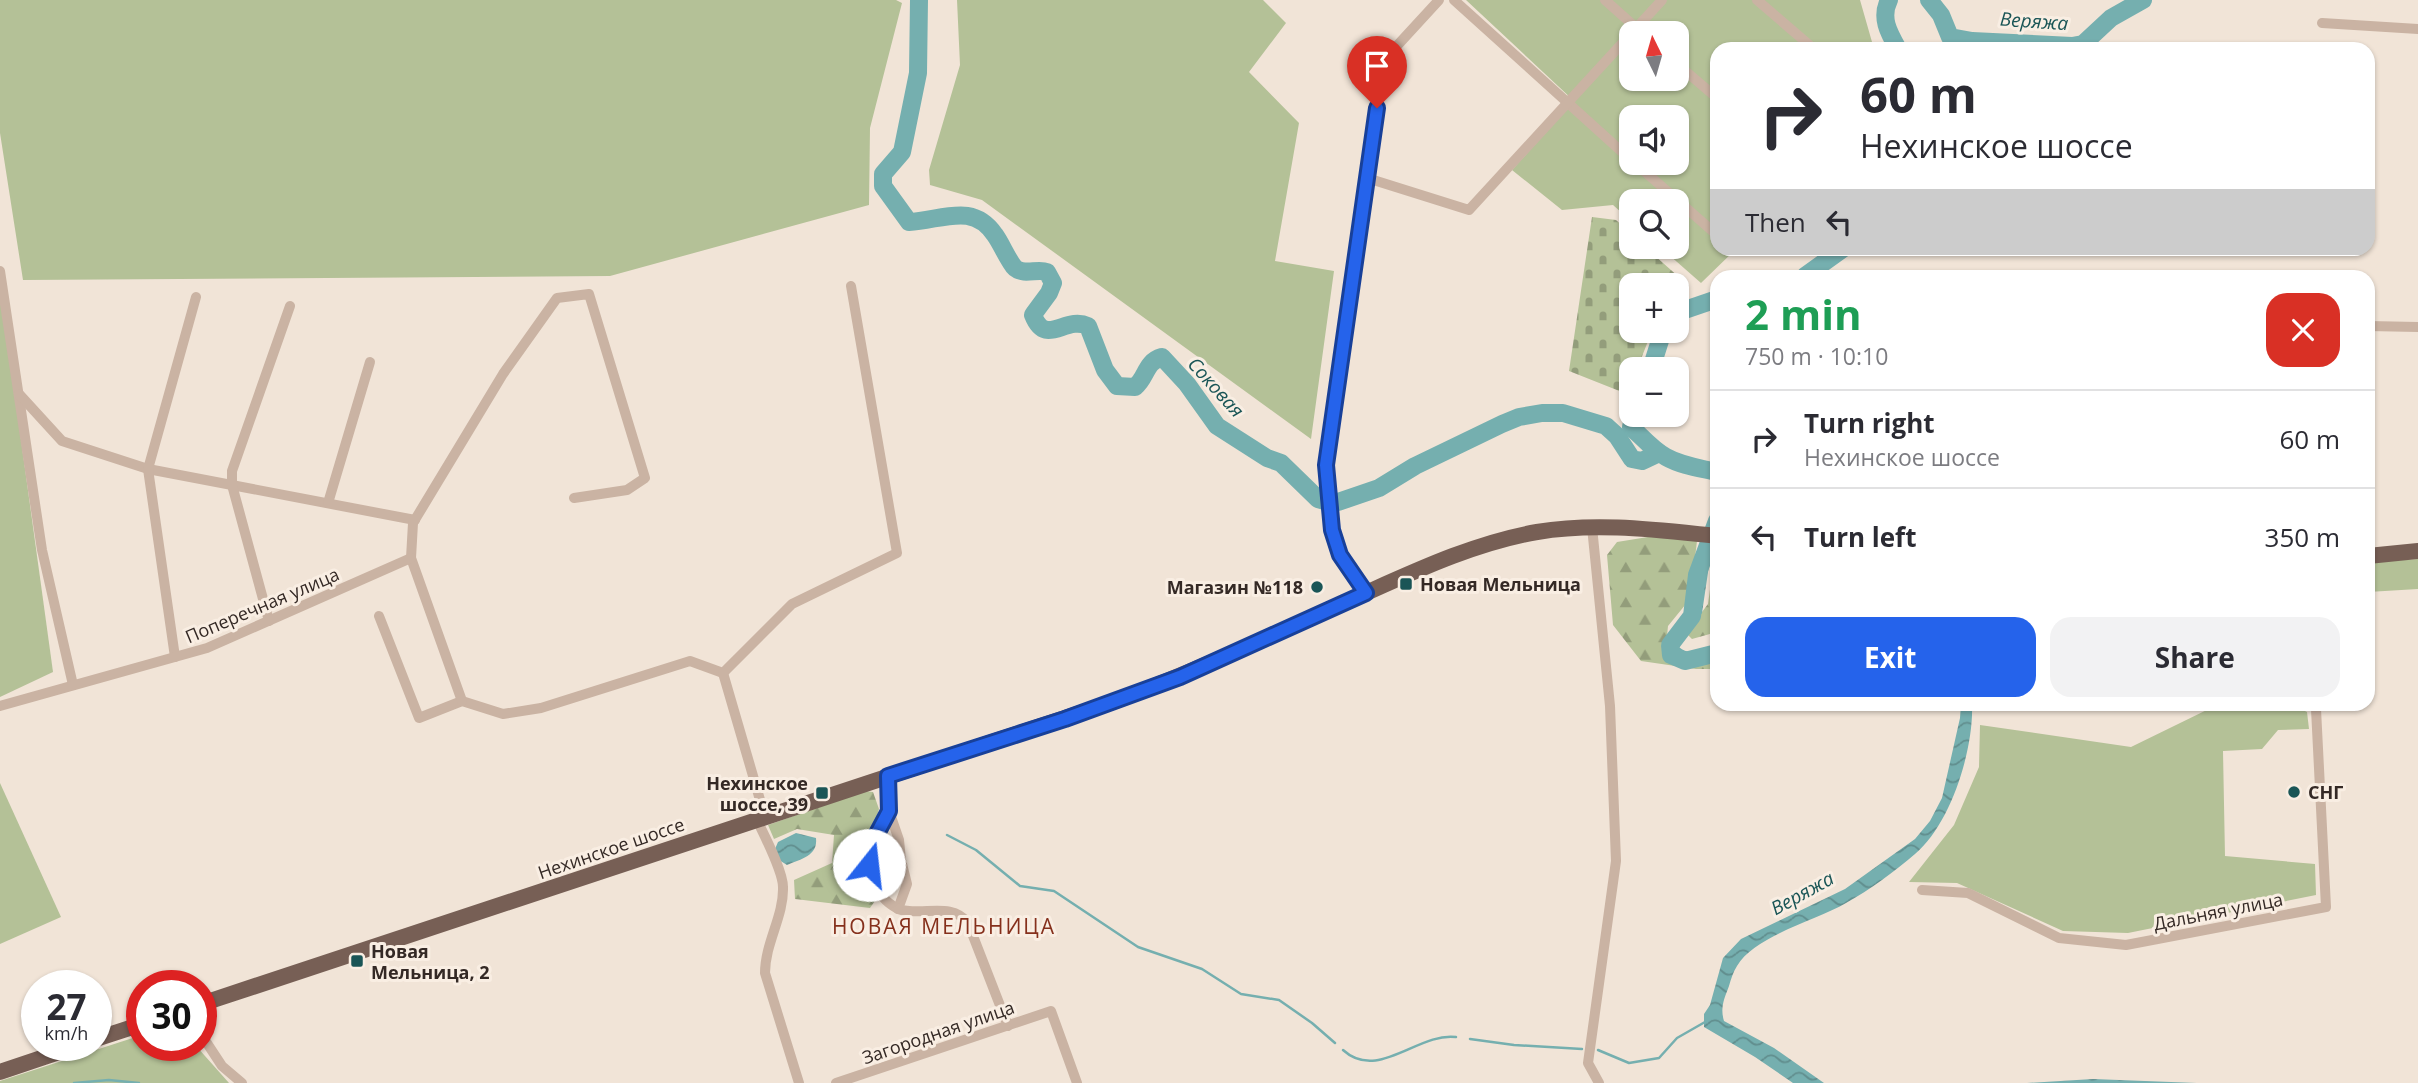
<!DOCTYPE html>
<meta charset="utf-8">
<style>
body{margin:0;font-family:"Open Sans",sans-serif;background:#f2f2f3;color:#2b2b33;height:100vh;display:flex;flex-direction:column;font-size:26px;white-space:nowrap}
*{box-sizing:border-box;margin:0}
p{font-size:23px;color:#7c7c81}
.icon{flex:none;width:38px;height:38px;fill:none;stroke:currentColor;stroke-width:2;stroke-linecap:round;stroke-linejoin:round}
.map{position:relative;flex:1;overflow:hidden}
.sheet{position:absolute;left:1710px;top:270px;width:665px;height:441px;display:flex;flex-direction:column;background:#fff;border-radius:21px;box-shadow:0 2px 5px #0004}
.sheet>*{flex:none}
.banner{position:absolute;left:1710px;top:42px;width:665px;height:214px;border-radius:21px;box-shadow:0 2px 5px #0004;background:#fff;color:#2b2b33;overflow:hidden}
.needle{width:46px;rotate:355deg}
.buttons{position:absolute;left:1619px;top:21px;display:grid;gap:14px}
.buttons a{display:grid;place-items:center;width:70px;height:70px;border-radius:14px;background:#fff;box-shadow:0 2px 5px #0004;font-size:35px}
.speed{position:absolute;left:21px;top:970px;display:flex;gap:14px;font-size:35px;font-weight:700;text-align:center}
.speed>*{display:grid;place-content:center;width:91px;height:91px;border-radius:50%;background:#fff;box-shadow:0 2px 5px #0004;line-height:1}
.speed small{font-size:18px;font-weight:400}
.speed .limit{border:10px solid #d22;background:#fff;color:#111}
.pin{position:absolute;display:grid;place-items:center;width:60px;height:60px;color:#fff;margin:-72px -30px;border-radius:50% 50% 50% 0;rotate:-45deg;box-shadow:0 0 7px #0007}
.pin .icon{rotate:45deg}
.me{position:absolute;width:77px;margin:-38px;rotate:16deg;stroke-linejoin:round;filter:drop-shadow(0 0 5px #0008)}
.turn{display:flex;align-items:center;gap:24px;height:147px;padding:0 35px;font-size:32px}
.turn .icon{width:91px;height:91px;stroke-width:2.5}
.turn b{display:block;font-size:49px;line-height:60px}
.then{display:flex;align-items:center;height:66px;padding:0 35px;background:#0003;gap:14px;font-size:26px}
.round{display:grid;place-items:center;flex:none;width:74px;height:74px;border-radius:21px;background:#f2f2f3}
.headline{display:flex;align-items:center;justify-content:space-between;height:119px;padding:0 35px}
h1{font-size:42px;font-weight:700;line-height:52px;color:#1e9e55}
.primary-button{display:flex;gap:14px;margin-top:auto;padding:14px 35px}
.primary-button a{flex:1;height:80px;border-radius:21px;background:#2563eb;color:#fff;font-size:28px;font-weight:700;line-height:80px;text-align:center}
.primary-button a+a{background:#f2f2f3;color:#2b2b33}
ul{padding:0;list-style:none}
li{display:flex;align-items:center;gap:21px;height:98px;padding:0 35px;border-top:2px solid #e1e1e2}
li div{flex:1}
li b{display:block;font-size:26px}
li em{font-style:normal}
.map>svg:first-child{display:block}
.green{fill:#b4c197;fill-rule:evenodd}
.forest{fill:url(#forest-firs)}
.cemetery{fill:url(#cemetery-stones)}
.water{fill:url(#water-waves)}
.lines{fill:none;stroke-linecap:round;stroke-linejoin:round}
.stream{stroke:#75afaf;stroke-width:2.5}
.river{stroke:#75afaf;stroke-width:18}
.street{stroke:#cab3a3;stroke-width:10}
.primary{stroke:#775f55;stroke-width:16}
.route-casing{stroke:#184099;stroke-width:18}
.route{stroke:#2563eb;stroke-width:12}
.poi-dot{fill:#1a5556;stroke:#f9eee3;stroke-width:2.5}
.labels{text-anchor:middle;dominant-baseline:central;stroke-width:6;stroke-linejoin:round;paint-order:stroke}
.poi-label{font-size:18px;font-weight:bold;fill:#342925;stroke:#f9eee3;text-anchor:start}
.street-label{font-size:18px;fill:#342925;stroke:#f9eee3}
.water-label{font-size:19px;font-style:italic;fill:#1a5556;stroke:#f9eee3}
.quarter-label{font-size:21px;letter-spacing:2px;fill:#85301c;stroke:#f9eee3}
</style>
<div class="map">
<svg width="2418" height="1083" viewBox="0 0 2418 1083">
<defs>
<pattern id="forest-firs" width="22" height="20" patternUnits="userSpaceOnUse" patternTransform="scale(1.75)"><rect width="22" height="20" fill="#b4c197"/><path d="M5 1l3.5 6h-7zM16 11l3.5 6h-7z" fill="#939d7b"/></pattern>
<pattern id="cemetery-stones" width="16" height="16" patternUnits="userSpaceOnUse" patternTransform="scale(1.75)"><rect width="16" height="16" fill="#b4c197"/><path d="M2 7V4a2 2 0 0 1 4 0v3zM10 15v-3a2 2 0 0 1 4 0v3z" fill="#939d7b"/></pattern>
<pattern id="water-waves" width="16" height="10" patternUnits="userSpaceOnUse" patternTransform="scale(1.75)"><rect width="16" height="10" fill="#75afaf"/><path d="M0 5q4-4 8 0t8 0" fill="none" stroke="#618e8e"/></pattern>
</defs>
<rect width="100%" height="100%" fill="#f1e4d7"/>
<g class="green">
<path d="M0 0H896L902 3 870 128 869 205 610 276 23 280 0 133Z"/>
<path d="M957 0H1263L1286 23 1249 72 1299 123 1275 261 1334 271 1311 439 982 200 930 185 929 170 960 65Z"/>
<path d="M1466 0H1860L1874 49H1717V248L1736 249 1701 283 1660 247H1676V201H1631V221L1613 205 1562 210 1512 170 1574 101ZM1631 33H1676V79H1631ZM1631 117H1676V163H1631Z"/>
<path d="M0 287 53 672 0 697Z"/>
<path d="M2418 559V589L2368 592V562Z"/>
<path d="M2219 704H2291L2307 712 2309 729 2278 730 2262 749 2223 751 2225 856 2315 864 2316 895 2128 933 2063 931 1957 883 1909 882 1954 825 1979 767 1980 725 2131 747Z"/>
<path d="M0 783 61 917 0 944Z"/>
<path d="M142 1035V1045H189L197 1047 229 1083H0V1081Z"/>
</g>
<g class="forest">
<path d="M1654 536 1697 541 1690 599 1668 626 1666 646 1691 657 1717 653V669H1696L1641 661 1613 625 1607 555 1617 542Z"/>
<path d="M1716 545 1717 632 1692 639 1686 633 1708 604Z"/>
<path d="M865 791 873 792 879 809 863 866 877 898 870 908 795 899 794 880 832 863 834 835 797 829 774 839 768 825Z"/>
</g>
<path class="cemetery" d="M1592 217 1616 220 1631 234V247H1645L1689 286 1677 296 1676 285H1631V331H1652L1637 369H1631V384L1627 394 1569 371Z"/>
<g class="water">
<path d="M1701 551 1711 552 1702 613 1679 642V647C1689 657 1704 649 1717 647V656L1688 660 1674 651 1672 641 1692 615Z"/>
<path d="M1961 704H1972C1974 749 1951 824 1915 854 1895 871 1870 890 1846 903 1817 920 1754 936 1737 966 1733 972 1731 979 1729 986 1724 999 1720 1008 1724 1021L1774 1048 1824 1083H1793L1755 1057 1704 1027V1014L1710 1005 1723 958 1741 939 1845 889 1915 839 1930 821 1942 798 1960 718Z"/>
<path d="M796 833 816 838C818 856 801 859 787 865L779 860 775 849 778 842Z"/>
<path d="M2093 1079 2197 1083H2027Z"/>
</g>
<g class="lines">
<g class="stream">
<path d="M947 835 976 850 1020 886 1054 891 1138 947 1202 969 1241 994 1279 1000 1312 1023 1335 1043"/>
<path d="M1470 1039 1514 1045 1582 1049"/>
<path d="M1343 1050C1378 1082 1418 1032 1456 1037"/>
<path d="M1598 1050 1629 1063 1659 1058 1677 1038 1705 1022"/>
<path d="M74 1083 109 1080 139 1083"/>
</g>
<g class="river">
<path d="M919 0 918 73 902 152 883 174V186L909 222C943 220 973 202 995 235 1001 243 1009 262 1015 268 1025 276 1037 268 1047 272L1053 283 1049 293 1035 312 1033 315C1046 348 1065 315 1088 326L1105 370 1117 386 1135 387C1147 377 1145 362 1162 357L1187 384 1217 426 1267 458 1281 463 1318 499 1325 501 1338 502 1379 488 1415 466 1502 424 1519 417 1542 413H1563L1606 426 1617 436 1632 459 1642 461 1659 453"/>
<path d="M1889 0C1880 18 1889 33 1898 49"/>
<path d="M1929 0 1941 15 1950 37 1972 41 2072 46 2083 44 2111 18 2143 0"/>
<path d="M1805 276 1844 248"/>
<path d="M1676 313 1717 299"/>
<path d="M1651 369 1663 331"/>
<path d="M1634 415 1631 427C1642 437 1653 450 1666 457 1682 466 1700 468 1717 472"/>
<path d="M1717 521 1697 575 1692 616 1670 645 1671 655 1685 661 1717 653"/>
</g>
<g class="street">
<path d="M1454 0 1631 160"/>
<path d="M1605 0 1642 33"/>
<path d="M1757 0 1814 49"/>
<path d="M2322 23 2418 29"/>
<path d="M1676 63 1717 98"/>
<path d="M1635 163 1717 235"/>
<path d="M1367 178 1469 210 1662 0"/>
<path d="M0 271 42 550 73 685"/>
<path d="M2368 326 2418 327"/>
<path d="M19 394 62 441 148 469 415 520"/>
<path d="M328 503 370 362"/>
<path d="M1592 527 1610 706 1616 861 1588 1063 1599 1083"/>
<path d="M1366 593 1341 555 1332 530 1326 465 1383 61 1439 0"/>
<path d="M379 616 419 718 462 701 503 714 541 708 690 661 723 673 792 604 897 553 851 286"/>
<path d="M269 621 232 485V471L290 306"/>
<path d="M175 657 148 469 196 297"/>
<path d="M723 673 765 817"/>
<path d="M462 701 411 558 413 523 503 374 557 298 589 294 645 478 627 490 574 498"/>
<path d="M0 706 207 648 411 558"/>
<path d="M888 776 889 811 899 840 901 860 907 884 898 909C922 917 951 901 968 923L1008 1026"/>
<path d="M889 811C875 835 864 852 874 880 880 895 884 901 898 909"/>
<path d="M757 820C764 835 783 871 783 887 784 916 765 943 765 973L799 1083"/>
<path d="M1922 890 1968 893 2059 938 2126 945 2326 907 2316 709 2318 704"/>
<path d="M201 1034 222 1066 242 1083"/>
<path d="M836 1083 1051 1011 1077 1083"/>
</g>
<g class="primary">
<path d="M2368 556 2418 551"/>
<path d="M201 1004 1110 703C1188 674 1264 640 1339 605 1403 577 1468 544 1537 532 1597 522 1657 530 1717 536"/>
<path d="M96 1039 142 1024"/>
<path d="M0 1072 80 1045"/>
</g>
</g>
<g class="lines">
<defs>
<path id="route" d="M869 865 872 843 889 811 888 776 1065 719 1180 677 1366 593 1340 555 1332 530 1326 465 1377 108"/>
</defs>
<use href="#route" class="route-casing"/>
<use href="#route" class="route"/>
</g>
<g class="poi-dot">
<rect x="1399" y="577" width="14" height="14" rx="3.5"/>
<circle cx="1317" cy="587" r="7"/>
<circle cx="2294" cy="792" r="7"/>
<rect x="815" y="786" width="14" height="14" rx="3.5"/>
<rect x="350" y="954" width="14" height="14" rx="3.5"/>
</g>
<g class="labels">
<g class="poi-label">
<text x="1420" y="584">Новая Мельница</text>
<text x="1303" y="587" text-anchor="end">Магазин №118</text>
<text x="808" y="783" text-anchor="end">Нехинское<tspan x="808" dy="21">шоссе, 39</tspan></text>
<text x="2308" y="792">СНГ</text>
<text x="371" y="951">Новая<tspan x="371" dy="21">Мельница, 2</tspan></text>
</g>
<g class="street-label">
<text transform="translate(262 605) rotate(-23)">Поперечная улица</text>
<text transform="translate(611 848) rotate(-19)">Нехинское шоссе</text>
<text transform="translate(2218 911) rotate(-11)">Дальняя улица</text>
<text transform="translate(938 1032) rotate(-19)">Загородная улица</text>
</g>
<g class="water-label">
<text transform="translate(2034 21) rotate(4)">Веряжа</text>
<text transform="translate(1216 387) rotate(48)">Соковая</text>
<text transform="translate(1802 893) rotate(-29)">Веряжа</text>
</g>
<g class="quarter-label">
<text x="944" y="926">НОВАЯ МЕЛЬНИЦА</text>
</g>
</g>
</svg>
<div class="buttons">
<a><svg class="needle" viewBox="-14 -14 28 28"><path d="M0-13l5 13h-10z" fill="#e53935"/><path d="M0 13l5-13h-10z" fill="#7c7c81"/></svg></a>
<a><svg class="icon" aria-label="sound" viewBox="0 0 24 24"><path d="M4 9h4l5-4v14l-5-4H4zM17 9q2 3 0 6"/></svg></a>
<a><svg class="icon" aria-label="search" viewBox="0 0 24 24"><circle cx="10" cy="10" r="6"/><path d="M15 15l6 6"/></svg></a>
<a>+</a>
<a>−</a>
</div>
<div class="speed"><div>27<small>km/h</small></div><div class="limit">30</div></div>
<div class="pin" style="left:1377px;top:108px;background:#d93025"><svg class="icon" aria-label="arrive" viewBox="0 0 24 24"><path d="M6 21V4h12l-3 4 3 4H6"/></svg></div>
<svg class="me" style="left:869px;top:865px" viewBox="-20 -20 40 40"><circle r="19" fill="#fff"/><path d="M0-13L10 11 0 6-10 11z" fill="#2563eb"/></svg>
<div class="banner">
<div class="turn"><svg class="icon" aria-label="right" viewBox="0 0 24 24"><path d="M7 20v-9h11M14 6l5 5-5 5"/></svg><div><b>60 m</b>Нехинское шоссе</div></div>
<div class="then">Then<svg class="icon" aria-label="left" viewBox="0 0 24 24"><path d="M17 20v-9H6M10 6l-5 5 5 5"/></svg></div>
</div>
<section class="sheet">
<div class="headline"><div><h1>2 min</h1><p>750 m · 10:10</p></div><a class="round" style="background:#d93025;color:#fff"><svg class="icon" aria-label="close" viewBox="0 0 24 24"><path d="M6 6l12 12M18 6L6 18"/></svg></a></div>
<ul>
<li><svg class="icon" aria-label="right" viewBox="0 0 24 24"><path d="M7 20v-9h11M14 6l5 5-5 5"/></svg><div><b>Turn right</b><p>Нехинское шоссе</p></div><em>60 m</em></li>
<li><svg class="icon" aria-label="left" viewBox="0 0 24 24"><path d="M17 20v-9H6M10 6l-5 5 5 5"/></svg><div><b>Turn left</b></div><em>350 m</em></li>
</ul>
<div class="primary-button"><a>Exit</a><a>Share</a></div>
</section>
</div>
